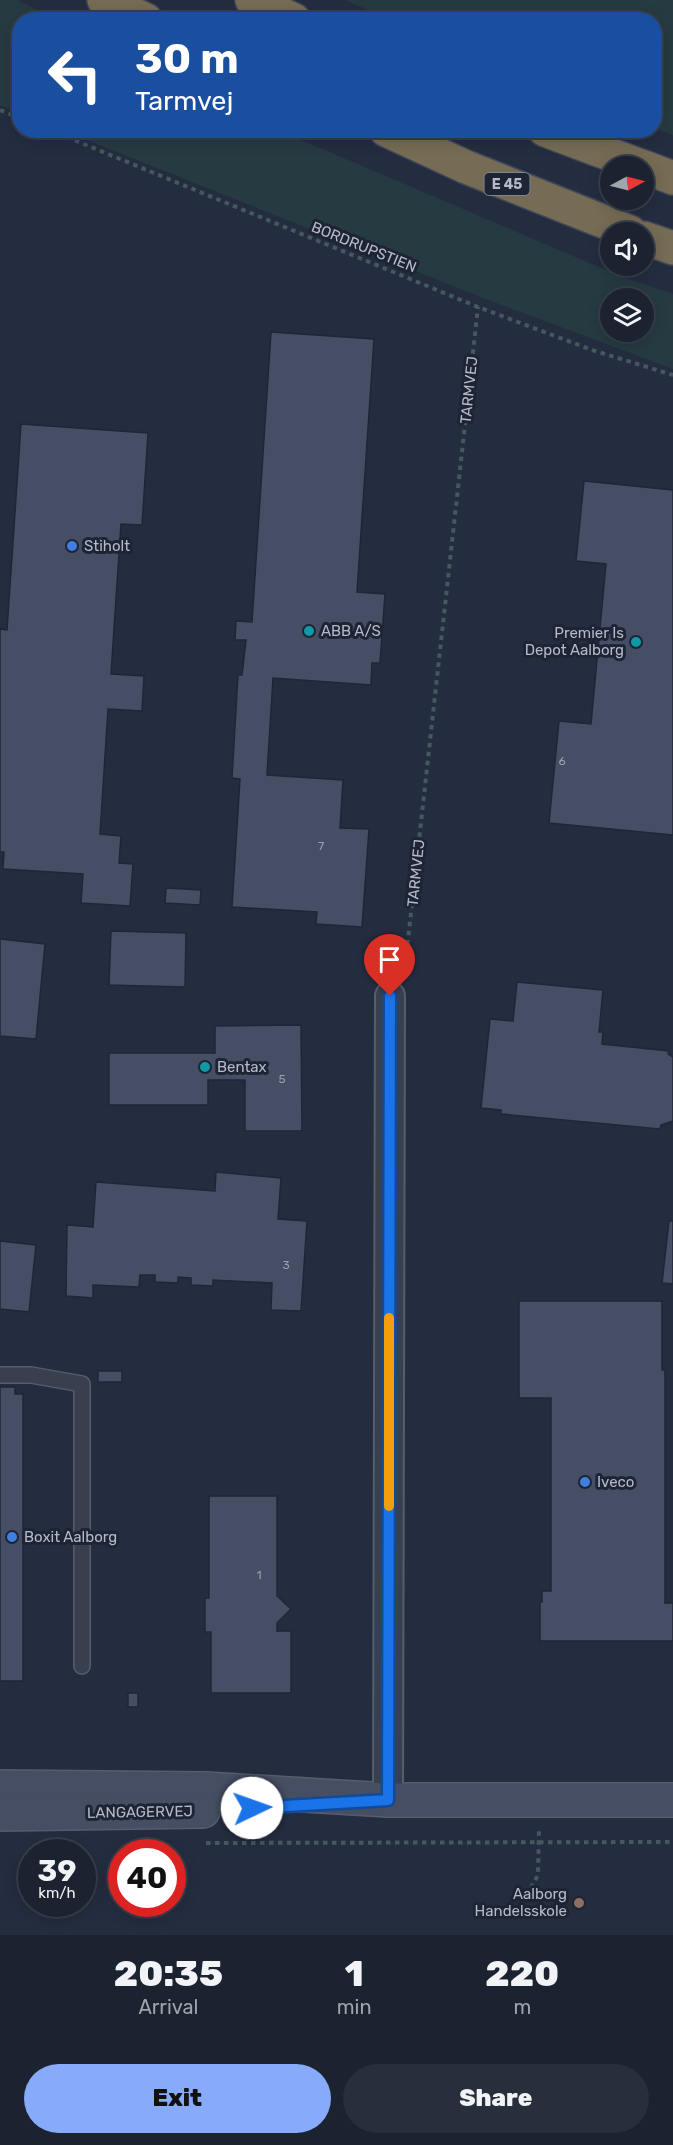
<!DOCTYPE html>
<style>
body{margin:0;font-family:Rubik,sans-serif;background:#282f3c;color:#f1f3f6;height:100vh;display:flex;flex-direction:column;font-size:22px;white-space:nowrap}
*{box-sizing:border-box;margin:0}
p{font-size:20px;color:#a0a4ab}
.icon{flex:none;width:33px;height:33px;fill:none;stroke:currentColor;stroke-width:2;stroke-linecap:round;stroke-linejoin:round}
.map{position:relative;height:1935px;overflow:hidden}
.side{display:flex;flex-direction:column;background:#1b2230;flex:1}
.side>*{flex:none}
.hud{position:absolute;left:12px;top:12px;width:650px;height:126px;border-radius:24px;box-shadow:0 3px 15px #0003,0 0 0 2px #393f4c;background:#1a4fa0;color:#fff;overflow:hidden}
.needle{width:39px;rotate:83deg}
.tools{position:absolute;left:600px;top:156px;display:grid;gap:12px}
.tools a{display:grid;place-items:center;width:54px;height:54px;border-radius:50%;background:#1b2230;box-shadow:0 3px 15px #0003,0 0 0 2px #393f4c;font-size:30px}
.speed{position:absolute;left:18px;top:1839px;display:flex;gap:12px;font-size:30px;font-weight:700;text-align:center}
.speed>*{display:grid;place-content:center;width:78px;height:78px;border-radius:50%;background:#1b2230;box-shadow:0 3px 15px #0003,0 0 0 2px #393f4c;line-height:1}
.speed small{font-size:15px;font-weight:400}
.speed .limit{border:9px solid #d22;background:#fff;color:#111}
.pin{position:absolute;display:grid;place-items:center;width:51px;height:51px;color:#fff;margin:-62px -26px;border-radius:50% 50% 50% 0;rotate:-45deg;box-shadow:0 0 6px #0007}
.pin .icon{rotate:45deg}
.me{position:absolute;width:66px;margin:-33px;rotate:87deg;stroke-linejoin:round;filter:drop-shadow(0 0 4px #0008)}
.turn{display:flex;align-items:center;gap:21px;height:126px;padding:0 24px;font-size:27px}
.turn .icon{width:78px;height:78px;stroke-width:2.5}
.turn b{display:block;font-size:42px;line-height:51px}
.eta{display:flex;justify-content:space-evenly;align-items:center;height:102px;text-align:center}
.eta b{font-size:36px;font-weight:800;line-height:42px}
.button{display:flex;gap:12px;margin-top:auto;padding:12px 24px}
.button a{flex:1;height:69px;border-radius:36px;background:#88aafb;color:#111;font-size:24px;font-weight:800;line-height:69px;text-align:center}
.button a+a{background:#282f3c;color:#f1f3f6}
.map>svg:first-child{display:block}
.green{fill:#263b41;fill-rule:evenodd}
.building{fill:#454e64;stroke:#1f2636;stroke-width:1.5}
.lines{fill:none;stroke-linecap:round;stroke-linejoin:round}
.lane-casing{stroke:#565d6d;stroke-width:18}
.street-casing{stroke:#565d6d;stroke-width:32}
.secondary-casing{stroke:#565d6d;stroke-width:36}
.highway-casing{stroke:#404757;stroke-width:36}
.path{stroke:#44585d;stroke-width:4;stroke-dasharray:4.5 4.5;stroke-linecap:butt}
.lane{stroke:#383f4f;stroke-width:15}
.street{stroke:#383f4f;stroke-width:28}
.secondary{stroke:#464e63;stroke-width:33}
.highway{stroke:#766c55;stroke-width:33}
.route-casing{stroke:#114b97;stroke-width:15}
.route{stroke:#1a73e8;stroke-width:10}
.slow{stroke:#f59e0b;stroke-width:10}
.shop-dot{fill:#3f7fe0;stroke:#1d2434;stroke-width:2}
.culture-dot{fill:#0f9aa8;stroke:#1d2434;stroke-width:2}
.education-dot{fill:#8d6e63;stroke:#1d2434;stroke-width:2}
.labels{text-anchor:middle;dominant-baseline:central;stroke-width:6;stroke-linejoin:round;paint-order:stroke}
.number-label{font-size:12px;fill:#989fb0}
.shield{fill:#1d2434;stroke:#878d9d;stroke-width:1.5}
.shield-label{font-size:14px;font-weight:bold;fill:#b4baca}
.street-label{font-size:15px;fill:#b4baca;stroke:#1d2434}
.poi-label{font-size:15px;fill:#b4baca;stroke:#1d2434;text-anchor:start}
</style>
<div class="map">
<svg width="673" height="1935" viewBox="0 0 673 1935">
<rect width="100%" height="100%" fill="#242d40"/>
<g class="green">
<path d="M0 0H17L56 19 20 20 19 113 0 105Z"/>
<path d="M345 0H673V135L654 128V20L388 19Z"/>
<path d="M64 131H280L620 276 673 294V369L478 296ZM644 298V332H610V298Z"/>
</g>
<g class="building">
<path d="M271 332 374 339 357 592 385 594 380 663H372L371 685 273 678 267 775 343 780 340 828 369 829 362 927 316 924 317 912 232 907 240 779 232 778 238 675H242L246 640H235L236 621 252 622Z"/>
<path d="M21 424 148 433 142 525 121 524 111 674 144 676 142 711 108 709 100 834 121 836 119 863 133 864 130 906 81 903 83 874 3 869 4 852H0V629L7 630Z"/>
<path d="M584 481 673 490V835L549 823 559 721 591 724 606 564 576 561Z"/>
<path d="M166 888 201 890 200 905 165 903Z"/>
<path d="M111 931 186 933 185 987 109 985Z"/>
<path d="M0 939 45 944 36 1039 0 1036Z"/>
<path d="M517 982 603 990 599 1032H603L602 1044 669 1051 668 1054 673 1057V1121L661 1125 660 1129 501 1114V1110L481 1108 490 1019 513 1021Z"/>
<path d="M301 1025 302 1131H245V1080H208V1105H109V1053H215V1026Z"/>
<path d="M216 1172 281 1178 278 1219 307 1221 301 1311 271 1310 272 1283 213 1280V1286L191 1285V1278L178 1277V1283L155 1282V1275H140L139 1287 93 1285V1298L66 1296 67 1225 93 1227 96 1182 215 1191Z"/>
<path d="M669 1221H673V1284L662 1283Z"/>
<path d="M0 1241 36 1245 29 1312 0 1309Z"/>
<path d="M519 1301H662V1370H665V1603H673V1641H540V1602H542V1591H551V1398H519Z"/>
<rect x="98" y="1371" width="24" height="11"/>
<path d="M0 1387H15V1394H23V1681H0Z"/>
<path d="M209 1496H277V1596L291 1609 277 1623V1631H291V1693H211V1632H205V1598H209Z"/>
<rect x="128" y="1693" width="10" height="14"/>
</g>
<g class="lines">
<defs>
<path id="lane" d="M0 1375H31L82 1384V1666"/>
<path id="street" d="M388 1800 390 996"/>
<g id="secondary">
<path d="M0 1787 206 1789 388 1800H673"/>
<path d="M0 1814 203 1811"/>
</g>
<g id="highway">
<path d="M104 0 146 20"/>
<path d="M252 0 294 20"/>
<path d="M386 130 466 167 630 232"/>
<path d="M545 130 641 166"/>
<path d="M644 167 673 178"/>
<path d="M644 238 673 248"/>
</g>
</defs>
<use href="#lane" class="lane-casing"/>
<use href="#street" class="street-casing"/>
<use href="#secondary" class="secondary-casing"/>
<use href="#highway" class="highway-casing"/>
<g class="path">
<path d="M0 110 20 118"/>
<path d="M50 130 478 307 592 350 673 375"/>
<path d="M400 970 407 949 478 307"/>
<path d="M206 1843 673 1842"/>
<path d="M531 1888 538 1875 539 1829"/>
</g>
<use href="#lane" class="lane"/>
<use href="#street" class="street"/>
<use href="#secondary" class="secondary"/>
<use href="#highway" class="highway"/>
</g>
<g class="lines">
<defs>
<path id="route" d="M252 1808 388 1800 390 996"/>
</defs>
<use href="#route" class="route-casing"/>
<use href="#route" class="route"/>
<path class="slow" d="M389 1506V1318"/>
</g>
<g class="shop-dot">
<circle cx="72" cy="546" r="6"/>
<circle cx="585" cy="1482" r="6"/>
<circle cx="12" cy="1537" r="6"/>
</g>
<g class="culture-dot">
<circle cx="309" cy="631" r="6"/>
<circle cx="636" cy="642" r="6"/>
<circle cx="205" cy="1067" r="6"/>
</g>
<circle class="education-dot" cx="579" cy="1903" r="6"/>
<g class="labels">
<g class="number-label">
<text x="562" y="761">6</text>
<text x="321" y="846">7</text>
<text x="282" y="1079">5</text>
<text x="286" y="1265">3</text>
<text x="259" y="1575">1</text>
</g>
<rect class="shield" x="484.5" y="173" width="45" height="22" rx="4.5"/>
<g class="shield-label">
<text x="507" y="184">E 45</text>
</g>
<g class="street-label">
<text transform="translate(364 247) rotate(22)">BORDRUPSTIEN</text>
<text transform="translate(469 390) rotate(-84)">TARMVEJ</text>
<text transform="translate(416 873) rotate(-84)">TARMVEJ</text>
<text transform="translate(140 1812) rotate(-1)">LANGAGERVEJ</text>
</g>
<g class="poi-label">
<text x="84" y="546">Stiholt</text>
<text x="321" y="631">ABB A/S</text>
<text x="624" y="633" text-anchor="end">Premier Is<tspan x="624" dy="17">Depot Aalborg</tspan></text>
<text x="217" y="1067">Bentax</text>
<text x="597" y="1482">Iveco</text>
<text x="24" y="1537">Boxit Aalborg</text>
<text x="567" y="1894" text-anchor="end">Aalborg<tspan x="567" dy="17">Handelsskole</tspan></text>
</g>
</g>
</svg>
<div class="tools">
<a><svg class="needle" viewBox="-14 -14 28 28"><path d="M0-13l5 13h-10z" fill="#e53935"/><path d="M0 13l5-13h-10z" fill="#a0a4ab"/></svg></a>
<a><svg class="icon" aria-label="sound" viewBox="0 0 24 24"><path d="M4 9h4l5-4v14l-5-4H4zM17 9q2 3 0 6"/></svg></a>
<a><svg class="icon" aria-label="layers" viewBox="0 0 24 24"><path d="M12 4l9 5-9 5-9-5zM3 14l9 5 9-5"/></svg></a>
</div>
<div class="speed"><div>39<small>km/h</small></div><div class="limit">40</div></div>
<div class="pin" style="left:390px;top:996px;background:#d93025"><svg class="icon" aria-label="arrive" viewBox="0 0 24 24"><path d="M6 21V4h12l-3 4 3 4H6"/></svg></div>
<svg class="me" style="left:252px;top:1808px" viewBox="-20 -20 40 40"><circle r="19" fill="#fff"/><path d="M0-13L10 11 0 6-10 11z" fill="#1a73e8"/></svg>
<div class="hud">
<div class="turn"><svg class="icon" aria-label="left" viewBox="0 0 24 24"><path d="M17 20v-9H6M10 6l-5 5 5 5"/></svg><div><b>30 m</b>Tarmvej</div></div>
</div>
</div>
<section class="side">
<div class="eta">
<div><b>20:35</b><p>Arrival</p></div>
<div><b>1</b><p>min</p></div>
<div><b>220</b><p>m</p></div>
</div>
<div class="button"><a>Exit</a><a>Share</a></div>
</section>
